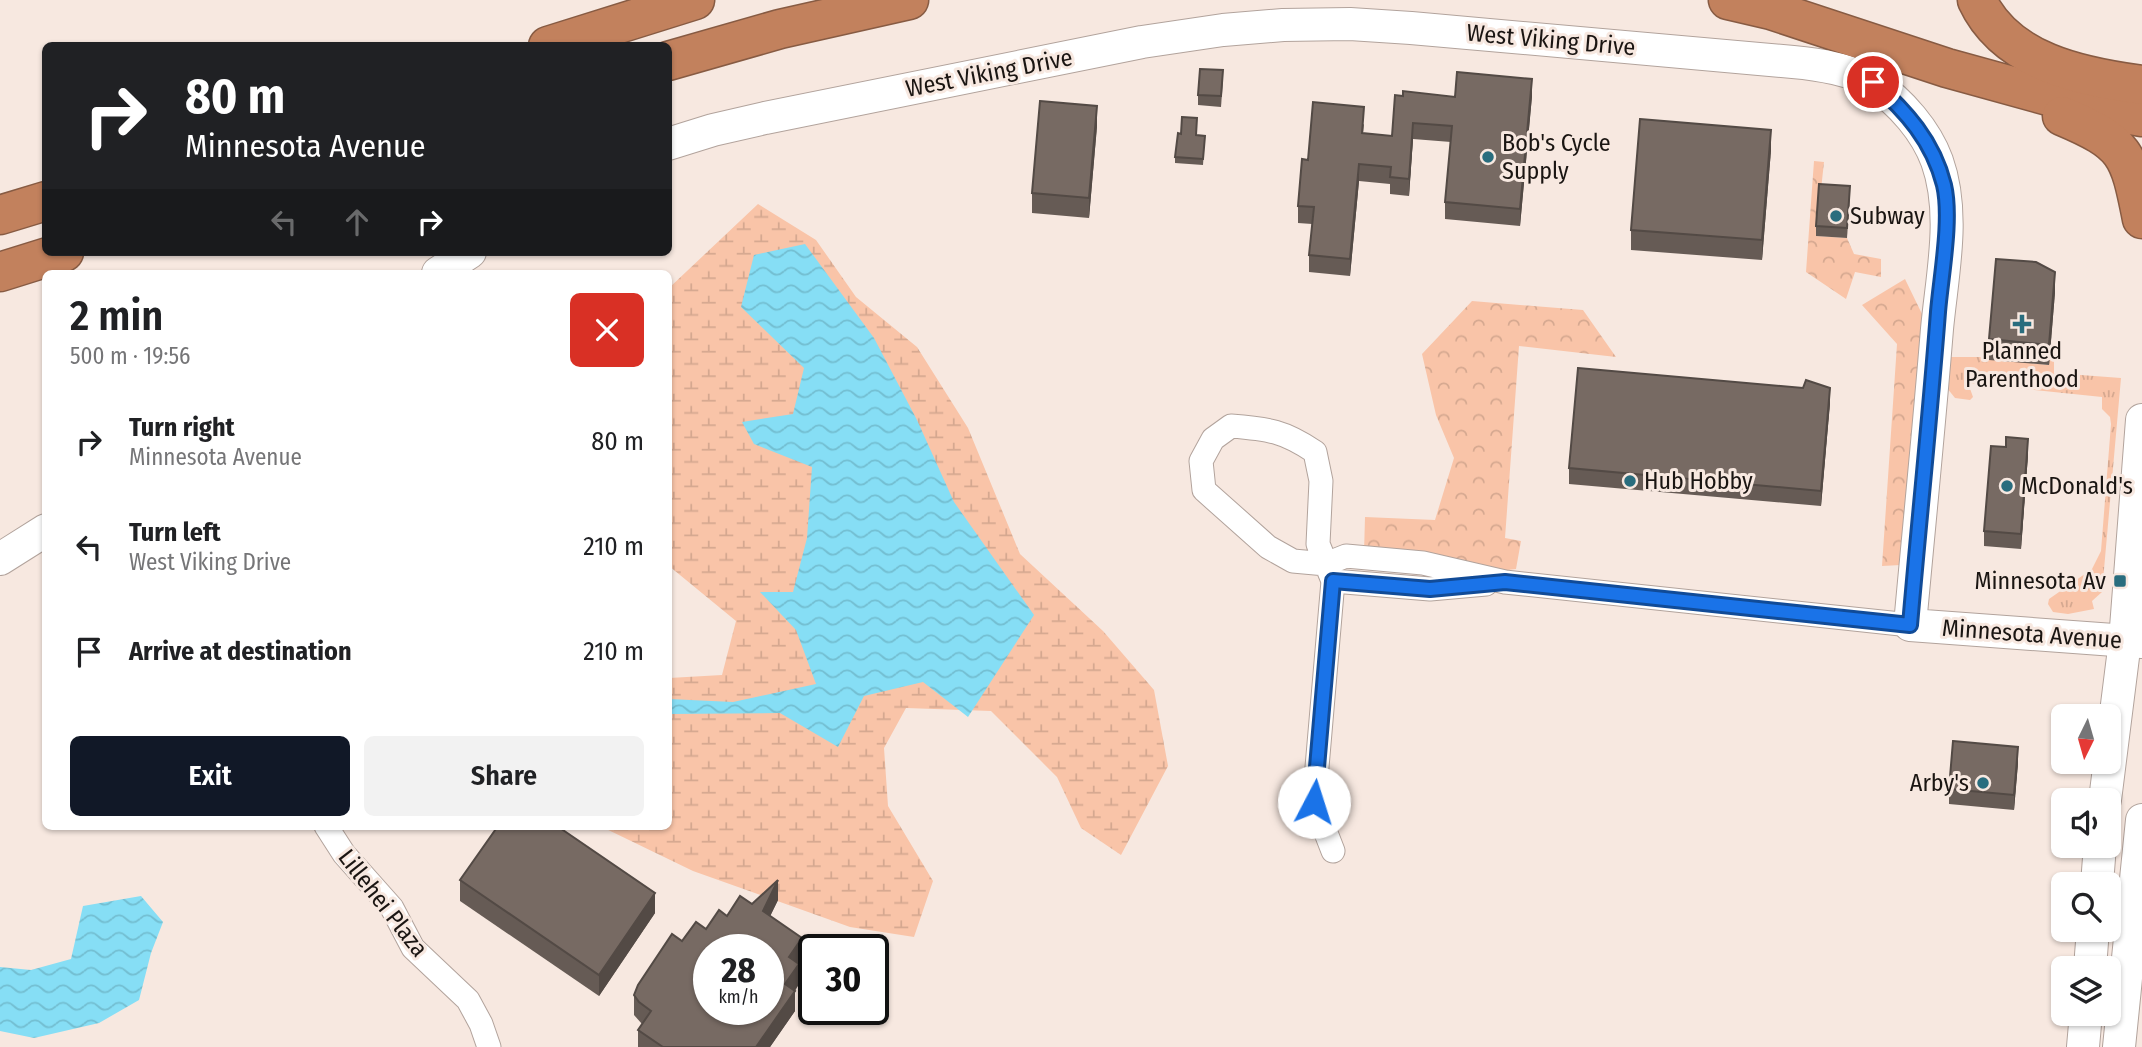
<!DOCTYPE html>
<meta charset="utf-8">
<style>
body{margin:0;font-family:"Fira Sans Condensed",sans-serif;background:#f2f2f2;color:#202124;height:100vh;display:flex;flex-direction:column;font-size:26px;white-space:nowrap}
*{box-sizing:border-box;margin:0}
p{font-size:23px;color:#757577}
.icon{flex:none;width:38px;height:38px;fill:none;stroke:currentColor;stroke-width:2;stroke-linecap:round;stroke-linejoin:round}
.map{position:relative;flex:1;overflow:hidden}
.drawer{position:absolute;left:42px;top:270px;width:630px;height:560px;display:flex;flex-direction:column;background:#fff;border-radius:10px;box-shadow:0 2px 5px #0004}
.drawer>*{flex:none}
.guide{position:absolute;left:42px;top:42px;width:630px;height:214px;border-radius:10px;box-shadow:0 2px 5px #0004;background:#202124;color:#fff;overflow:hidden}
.needle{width:46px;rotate:185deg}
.buttons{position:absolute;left:2051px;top:704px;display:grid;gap:14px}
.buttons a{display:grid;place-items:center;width:70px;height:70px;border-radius:10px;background:#fff;box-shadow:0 2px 5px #0004;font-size:35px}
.speed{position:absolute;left:693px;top:934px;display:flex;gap:14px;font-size:35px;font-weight:700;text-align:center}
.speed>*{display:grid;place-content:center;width:91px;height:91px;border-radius:50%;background:#fff;box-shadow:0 2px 5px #0004;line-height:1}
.speed small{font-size:18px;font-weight:400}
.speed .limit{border:4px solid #111;border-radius:10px;background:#fff;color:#111}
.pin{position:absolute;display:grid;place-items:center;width:60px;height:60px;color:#fff;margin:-30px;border:4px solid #fff;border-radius:50%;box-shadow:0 2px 7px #0007}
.me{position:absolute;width:77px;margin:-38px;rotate:5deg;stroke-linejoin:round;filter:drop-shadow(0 0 5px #0008)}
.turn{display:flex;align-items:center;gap:24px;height:147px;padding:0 28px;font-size:32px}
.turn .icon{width:91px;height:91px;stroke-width:2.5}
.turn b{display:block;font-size:49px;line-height:60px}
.lanes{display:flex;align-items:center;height:66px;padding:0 28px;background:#0003;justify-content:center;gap:35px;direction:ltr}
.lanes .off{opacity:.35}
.round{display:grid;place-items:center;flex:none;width:74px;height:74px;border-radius:10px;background:#f2f2f2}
.summary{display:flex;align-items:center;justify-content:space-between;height:119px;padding:0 28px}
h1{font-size:42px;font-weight:600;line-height:52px}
.primary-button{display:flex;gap:14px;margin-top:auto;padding:14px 28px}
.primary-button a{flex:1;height:80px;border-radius:10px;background:#111827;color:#fff;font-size:28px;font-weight:600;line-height:80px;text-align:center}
.primary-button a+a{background:#f2f2f2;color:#202124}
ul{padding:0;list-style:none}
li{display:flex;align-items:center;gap:21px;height:105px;padding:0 28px}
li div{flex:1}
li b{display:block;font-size:26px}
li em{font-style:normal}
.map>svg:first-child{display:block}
.grass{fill:url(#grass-tufts)}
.forest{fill:url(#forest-crowns)}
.wetland{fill:url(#wetland-marsh)}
.water{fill:url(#water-waves)}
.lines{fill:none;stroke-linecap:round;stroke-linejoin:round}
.street-casing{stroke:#b2a39c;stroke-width:25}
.secondary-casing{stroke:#b2a39c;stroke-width:34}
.highway-casing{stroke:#875b43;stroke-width:41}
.street{stroke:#fff;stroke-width:23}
.secondary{stroke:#fff;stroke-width:32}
.highway{stroke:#c2815d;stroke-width:38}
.wall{fill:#665b55}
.shaded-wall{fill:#534a45}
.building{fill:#776a63;stroke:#534a45;stroke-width:2;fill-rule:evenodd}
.route-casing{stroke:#114b97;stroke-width:18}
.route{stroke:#1a73e8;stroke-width:12}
.poi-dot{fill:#296d7e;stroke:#f7e8e0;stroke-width:2.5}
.labels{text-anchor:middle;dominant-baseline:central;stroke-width:6;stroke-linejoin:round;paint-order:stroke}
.street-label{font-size:24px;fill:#1a1512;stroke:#f7e8e0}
.poi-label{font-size:24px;fill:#1a1512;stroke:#f7e8e0;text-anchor:start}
</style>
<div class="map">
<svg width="2142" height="1047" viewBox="0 0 2142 1047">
<defs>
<pattern id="grass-tufts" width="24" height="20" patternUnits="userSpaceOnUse" patternTransform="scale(1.75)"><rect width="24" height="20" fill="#f9c4a8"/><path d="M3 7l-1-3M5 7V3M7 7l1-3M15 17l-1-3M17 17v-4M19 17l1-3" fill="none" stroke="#d5a890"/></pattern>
<pattern id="forest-crowns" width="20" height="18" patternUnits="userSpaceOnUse" patternTransform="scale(1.75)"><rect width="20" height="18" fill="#f9c4a8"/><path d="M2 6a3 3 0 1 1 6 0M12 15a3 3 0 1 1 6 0" fill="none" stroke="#d5a890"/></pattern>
<pattern id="wetland-marsh" width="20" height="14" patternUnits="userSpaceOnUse" patternTransform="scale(1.75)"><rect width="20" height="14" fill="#f9c4a8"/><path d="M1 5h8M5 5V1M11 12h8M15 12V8" fill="none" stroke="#d5a890"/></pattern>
<pattern id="water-waves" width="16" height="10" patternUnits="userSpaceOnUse" patternTransform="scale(1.75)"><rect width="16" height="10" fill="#86def5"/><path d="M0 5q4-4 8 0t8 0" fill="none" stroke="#73bed1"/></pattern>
</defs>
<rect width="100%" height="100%" fill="#f7e8e0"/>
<path class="grass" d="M2054 353V373L2121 378 2102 592 2092 601 2094 609 2068 614 2053 612 2048 604 2049 599 2092 569 2101 551 2111 424 2110 417 2102 409V397L1968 383 1973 397 1970 400 1955 398 1947 388 1950 357H1979L2048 365 2050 355H2054Z"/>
<g class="forest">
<path d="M1814 161 1824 162 1816 236 1847 238 1854 254 1881 259V277L1855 272 1846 299 1806 272Z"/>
<path d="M1905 279 1922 314 1901 565 1882 566 1897 344 1862 305Z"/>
<path d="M1472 301 1583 310 1616 357 1519 346 1505 538 1521 541 1516 569 1491 572 1364 553 1365 517 1435 520 1454 458 1436 415 1422 354Z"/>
</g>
<path class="wetland" d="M758 204 816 240 856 297 917 347 968 428 1020 554 1103 631 1154 690 1168 766 1121 855 1081 828 1057 777 991 711 906 708 884 748 888 806 933 881 914 937 850 927 693 871 600 826H668L669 678 722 675 736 621 669 566V288Z"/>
<g class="water">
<path d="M805 244 874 338 917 420 954 502 1034 615 968 717 923 682 864 696 838 747 780 713 669 714V699L733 702 816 684 796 630 760 592H793L807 538 812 467 754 444 742 422 793 414 804 368 741 307 754 255Z"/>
<path d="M141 896 163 922 151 953 139 1000 99 1023 34 1038 0 1031V967L31 970 71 959 83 906Z"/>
</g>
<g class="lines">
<defs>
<g id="street">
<path d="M1333 581 1430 589 1486 584"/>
<path d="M326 826 344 854 392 908 413 948 468 1000 481 1024 489 1047"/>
<path d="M1333 851 1314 802 1333 581 1318 544 1321 481 1315 452C1284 431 1269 429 1231 426L1213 439 1201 461 1204 490 1268 547 1293 561 1326 564 1346 556 1423 563 1505 582 1910 625"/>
</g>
<g id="secondary">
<path d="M668 144 713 130 765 118 1142 42 1223 30 1283 25 1350 24 1411 28 1793 62C1817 64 1855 70 1874 84 1901 102 1926 131 1937 161 1956 214 1942 275 1937 329 1929 428 1919 526 1910 625L2142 642"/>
<path d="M438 273 470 252"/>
<path d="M0 559 46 530"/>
<path d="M2105 800 2125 641 2142 420"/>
<path d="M2097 884 2100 845"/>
<path d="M2090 968 2093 929"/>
<path d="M2083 1047 2086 1013"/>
<path d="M2119 1047 2142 820"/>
</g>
<g id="highway">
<path d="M1728 0 1771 10 1947 68 2092 108 2142 117"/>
<path d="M1977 0C2006 62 2081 77 2142 85"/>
<path d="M548 46 695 0"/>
<path d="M668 61 780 29 909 0"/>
<path d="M2062 116C2126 143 2129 153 2142 219"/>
<path d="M0 215 46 201"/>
<path d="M0 272 64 252"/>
</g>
</defs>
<use href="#street" class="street-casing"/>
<use href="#secondary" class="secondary-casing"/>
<use href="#highway" class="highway-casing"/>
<use href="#street" class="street"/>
<use href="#secondary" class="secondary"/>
<use href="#highway" class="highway"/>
</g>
<g class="wall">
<path d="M1223 80 1221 107 1198 105V95Z"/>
<path d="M1532 96 1520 226 1445 219V202L1451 142 1413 139 1409 196 1390 194V184L1359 181 1350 276 1309 272V255L1312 224 1298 223V206L1308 160 1364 124 1363 134 1392 136 1455 97Z"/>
<path d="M1097 126 1089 218 1032 213V193Z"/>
<path d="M1196 135 1205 136 1203 165 1175 163V157Z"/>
<path d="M1771 150 1762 260 1631 250V230Z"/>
<path d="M1850 196 1847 238 1816 236V226Z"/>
<path d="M2055 292 2049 365 1989 360V339Z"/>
<path d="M1830 403 1821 506 1569 484V468Z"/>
<path d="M2028 455 2021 549 1984 546V531Z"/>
<path d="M2018 763 2014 810 1949 804V789Z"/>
<path d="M460 880 655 913 599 996 460 901Z"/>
<path d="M778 900 770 916 802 959 798 964 799 984 795 991V1011L770 1047H638V1030L642 1024 634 1015V995L682 941 727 916 752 904Z"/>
</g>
<g class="shaded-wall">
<path d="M1532 79V96L1520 226V209Z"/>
<path d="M1097 106V126L1089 218V198Z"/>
<path d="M1413 123V139L1409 196V179Z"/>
<path d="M1771 130V150L1762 260V240Z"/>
<path d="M1359 164V181L1350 276V259Z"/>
<path d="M2055 272V292L2049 365V345Z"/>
<path d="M1830 388V403L1821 506V491Z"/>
<path d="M2028 439V455L2021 549V534Z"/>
<path d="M2018 747V763L2014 810V795Z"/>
<path d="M778 880V900L763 931V911Z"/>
<path d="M655 893V913L599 996V975Z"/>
<path d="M802 938V959L789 977V957Z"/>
<path d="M799 964V984L785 1004V984Z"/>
<path d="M795 991V1011L770 1047H756Z"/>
</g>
<g class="building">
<path d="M1200 69 1223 70 1221 96 1198 95Z"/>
<path d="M1457 72 1532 79 1520 209 1445 202 1452 126 1413 123 1409 179 1390 177 1391 167 1359 164 1350 259 1309 255 1314 207 1298 206 1302 159 1308 160 1313 102 1364 107 1362 133 1392 136 1395 95 1403 96V91L1455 97Z"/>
<path d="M1040 101 1097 106 1089 198 1032 193Z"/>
<path d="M1182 117 1197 118 1196 135 1205 136 1203 159 1175 157 1178 133 1181 134Z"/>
<path d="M1640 119 1771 130 1762 240 1631 230Z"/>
<path d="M1819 184 1850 186 1847 228 1816 226Z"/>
<path d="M1996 259 2036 262 2055 272 2049 345 1989 339Z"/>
<path d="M1578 368 1803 388 1806 380 1830 388 1821 491 1569 468Z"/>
<path d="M2006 437 2028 439 2021 534 1984 531 1991 446 2006 447Z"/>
<path d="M1953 741 2018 747 2014 795 1949 789Z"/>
<path d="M498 826H557L655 893 599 975 460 880Z"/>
<path d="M778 880 763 911 802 938 789 957 799 964 785 984 795 991 756 1047H663L638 1030 651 1011 639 1002 634 995 638 985 672 934 682 941 696 922 706 929 719 910 727 916 740 896 752 904ZM709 950H768V1010H709Z"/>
</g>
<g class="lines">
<defs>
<path id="route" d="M1314 802 1333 581 1430 589 1505 582 1910 625C1919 521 1930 417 1938 312 1941 276 1952 219 1944 185 1933 141 1906 111 1873 82"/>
</defs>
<use href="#route" class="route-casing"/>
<use href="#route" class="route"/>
</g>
<g class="poi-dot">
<circle cx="1488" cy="157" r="7"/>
<circle cx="1836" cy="216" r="7"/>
<path d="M2018.5 313.5h7v7h7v7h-7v7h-7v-7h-7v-7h7z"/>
<circle cx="1630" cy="481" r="7"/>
<circle cx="2007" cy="486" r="7"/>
<rect x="2113" y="574" width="14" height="14" rx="3.5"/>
<circle cx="1983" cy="783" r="7"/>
</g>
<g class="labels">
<g class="street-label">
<text transform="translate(1551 40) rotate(5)">West Viking Drive</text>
<text transform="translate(989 73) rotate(-11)">West Viking Drive</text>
<text transform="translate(2032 634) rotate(4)">Minnesota Avenue</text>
<text transform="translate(383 903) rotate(52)">Lillehei Plaza</text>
</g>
<g class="poi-label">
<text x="1502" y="143">Bob's Cycle<tspan x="1502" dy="28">Supply</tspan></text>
<text x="1850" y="216">Subway</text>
<text x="2022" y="351" text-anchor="middle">Planned<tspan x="2022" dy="28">Parenthood</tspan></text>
<text x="1644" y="481">Hub Hobby</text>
<text x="2021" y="486">McDonald's</text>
<text x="2106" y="581" text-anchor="end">Minnesota Av</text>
<text x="1969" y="783" text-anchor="end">Arby's</text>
</g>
</g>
</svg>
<div class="buttons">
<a><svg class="needle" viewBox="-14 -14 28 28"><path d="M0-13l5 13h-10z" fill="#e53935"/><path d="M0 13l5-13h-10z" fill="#757577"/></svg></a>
<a><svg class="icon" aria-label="sound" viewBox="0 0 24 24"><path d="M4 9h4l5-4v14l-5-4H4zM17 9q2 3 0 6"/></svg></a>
<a><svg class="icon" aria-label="search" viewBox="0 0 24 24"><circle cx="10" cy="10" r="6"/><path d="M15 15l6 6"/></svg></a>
<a><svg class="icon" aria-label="layers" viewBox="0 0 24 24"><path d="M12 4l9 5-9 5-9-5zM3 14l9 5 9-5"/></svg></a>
</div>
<div class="speed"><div>28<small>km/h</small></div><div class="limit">30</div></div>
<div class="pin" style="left:1873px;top:82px;background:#d93025"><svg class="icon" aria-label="arrive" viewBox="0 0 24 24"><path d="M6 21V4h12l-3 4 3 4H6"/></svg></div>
<svg class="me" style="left:1314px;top:802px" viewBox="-20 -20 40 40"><circle r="19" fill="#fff"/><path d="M0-13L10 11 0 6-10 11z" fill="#1a73e8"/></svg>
<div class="guide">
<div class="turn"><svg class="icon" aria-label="right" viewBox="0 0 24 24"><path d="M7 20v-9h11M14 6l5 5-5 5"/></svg><div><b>80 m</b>Minnesota Avenue</div></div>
<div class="lanes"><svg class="icon off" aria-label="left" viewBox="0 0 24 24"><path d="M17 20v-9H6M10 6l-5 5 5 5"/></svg><svg class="icon off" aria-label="ahead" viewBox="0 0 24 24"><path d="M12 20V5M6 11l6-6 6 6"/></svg><svg class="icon" aria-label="right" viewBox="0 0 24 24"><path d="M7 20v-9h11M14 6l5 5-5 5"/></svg></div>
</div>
<section class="drawer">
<div class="summary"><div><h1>2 min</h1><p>500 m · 19:56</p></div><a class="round" style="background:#d93025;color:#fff"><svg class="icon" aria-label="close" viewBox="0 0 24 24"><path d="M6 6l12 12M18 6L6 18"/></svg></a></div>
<ul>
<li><svg class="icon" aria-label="right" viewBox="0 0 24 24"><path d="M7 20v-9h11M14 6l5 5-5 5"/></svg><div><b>Turn right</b><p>Minnesota Avenue</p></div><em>80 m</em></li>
<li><svg class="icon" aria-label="left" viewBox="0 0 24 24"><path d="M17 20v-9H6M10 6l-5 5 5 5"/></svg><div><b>Turn left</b><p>West Viking Drive</p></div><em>210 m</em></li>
<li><svg class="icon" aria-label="arrive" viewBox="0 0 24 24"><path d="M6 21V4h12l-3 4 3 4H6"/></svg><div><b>Arrive at destination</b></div><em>210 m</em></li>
</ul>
<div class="primary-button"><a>Exit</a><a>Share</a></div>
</section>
</div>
